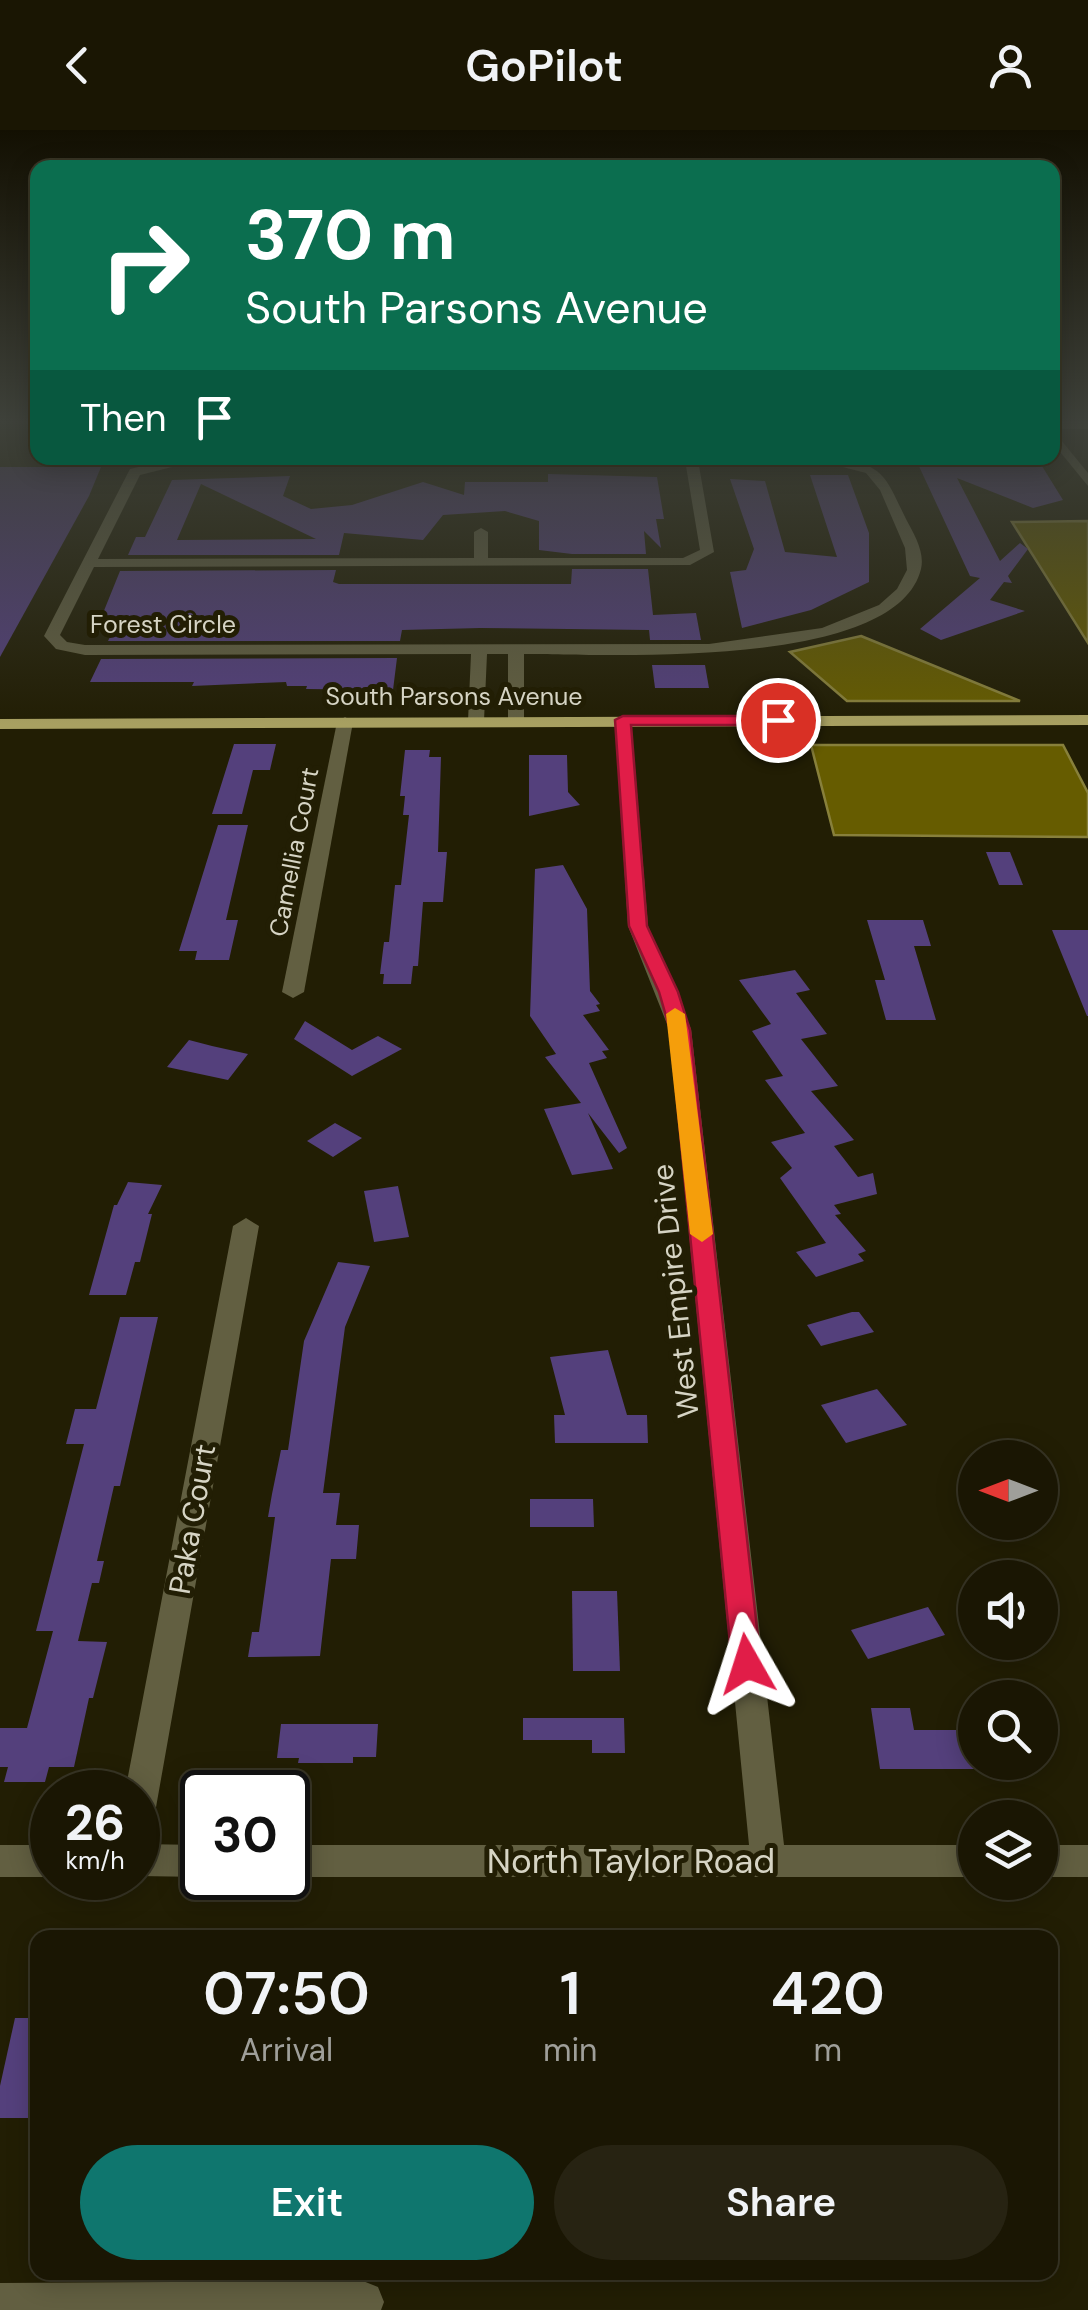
<!DOCTYPE html>
<style>
body{margin:0;font-family:"DM Sans",sans-serif;background:#272312;color:#f1f3f6;height:100vh;display:flex;flex-direction:column;font-size:38px;white-space:nowrap}
*{box-sizing:border-box;margin:0}
p{font-size:32px;color:#9f9f9a}
.icon{flex:none;width:55px;height:55px;fill:none;stroke:currentColor;stroke-width:2;stroke-linecap:round;stroke-linejoin:round}
.map{position:relative;flex:1;overflow:hidden}
.details{position:absolute;left:30px;top:1800px;width:1028px;height:350px;display:flex;flex-direction:column;background:#1a1603;border-radius:20px;box-shadow:0 5px 25px #0003,0 0 0 2px #383525}
.details>*{flex:none}
.guide{position:absolute;left:30px;top:30px;width:1030px;height:305px;border-radius:20px;box-shadow:0 5px 25px #0003,0 0 0 2px #383525;background:#0b6e4f;color:#fff;overflow:hidden}
.needle{width:65px;rotate:270deg}
.controls{position:absolute;left:958px;top:1310px;display:grid;gap:20px}
.controls a{display:grid;place-items:center;width:100px;height:100px;border-radius:50%;background:#1a1603;box-shadow:0 5px 25px #0003,0 0 0 2px #383525;font-size:50px}
.speed{position:absolute;left:30px;top:1640px;display:flex;gap:20px;font-size:50px;font-weight:700;text-align:center}
.speed>*{display:grid;place-content:center;width:130px;height:130px;border-radius:50%;background:#1a1603;box-shadow:0 5px 25px #0003,0 0 0 2px #383525;line-height:1}
.speed small{font-size:25px;font-weight:400}
.speed .limit{border:5px solid #111;border-radius:15px;background:#fff;color:#111}
.pin{position:absolute;display:grid;place-items:center;width:85px;height:85px;color:#fff;margin:-42px;border:5px solid #fff;border-radius:50%;box-shadow:0 2px 10px #0007}
.me{position:absolute;width:110px;margin:-55px;rotate:354deg;stroke-linejoin:round;filter:drop-shadow(0 0 8px #0008)}
.turn{display:flex;align-items:center;gap:35px;height:210px;padding:0 50px;font-size:45px}
.turn .icon{width:130px;height:130px;stroke-width:2.5}
.turn b{display:block;font-size:70px;line-height:85px}
.then{display:flex;align-items:center;height:95px;padding:0 50px;background:#0003;gap:20px;font-size:38px}
.eta{display:flex;justify-content:space-evenly;align-items:center;height:170px;text-align:center}
.eta b{font-size:60px;font-weight:600;line-height:70px}
.primary-button{display:flex;gap:20px;margin-top:auto;padding:20px 50px}
.primary-button a{flex:1;height:115px;border-radius:60px;background:#0f766e;color:#fff;font-size:40px;font-weight:600;line-height:115px;text-align:center}
.primary-button a+a{background:#272312;color:#f1f3f6}
header{display:flex;justify-content:space-between;align-items:center;height:130px;padding:0 50px;background:#1a1603;font-size:45px;font-weight:600}
.map>svg:first-child{display:block}
.water{fill:#665c00;stroke:#88803b;stroke-width:2.5}
.building{fill:#54407c;fill-rule:evenodd}
.lines{fill:none;stroke-linecap:round;stroke-linejoin:round}
.minor{fill:#625f41;fill-rule:evenodd}
.major{fill:#a8a061;fill-rule:evenodd}
.route{fill:#e11d48;stroke:#92132f;stroke-width:2.5}
.slow{fill:#f59e0b}
.labels{text-anchor:middle;dominant-baseline:central;stroke-width:10;stroke-linejoin:round;paint-order:stroke}
.far-street-label{font-size:25px;fill:#d6d4c4;stroke:#221e04}
.street-label{font-size:30px;fill:#d6d4c4;stroke:#221e04}
.near-street-label{font-size:35px;fill:#d6d4c4;stroke:#221e04}
</style>
<header><svg class="icon" aria-label="back" viewBox="0 0 24 24"><path d="M15 5l-7 7 7 7"/></svg>GoPilot<svg class="icon" aria-label="person" viewBox="0 0 24 24"><circle cx="12" cy="8" r="4"/><path d="M4 21q1-7 8-7t8 7"/></svg></header>
<div class="map">
<svg width="1088" height="2180" viewBox="0 0 1088 2180">
<rect width="100%" height="100%" fill="#221e04"/>
<g class="water">
<path d="M1088 391V513L1012 392Z"/>
<path d="M861 506 1020 571H847L790 522Z"/>
<path d="M811 615H1063L1088 663V707L834 705Z"/>
</g>
<g class="building">
<path d="M910 328H1037L1063 370 1033 378 957 348 1000 431 1020 413 1028 419 1008 446 1012 453 1004 452 990 470 1025 481 941 510 920 499 980 448 970 446 917 332Z"/>
<path d="M0 337H101L89 366 0 527Z"/>
<path d="M548 344 657 347 664 389H656L661 418 644 401 646 424H572L539 420V391L505 381 443 385 423 410 344 403 339 425H128L136 407H145L172 350 290 346 283 366 311 379 352 375 423 352 464 365 465 352H548ZM201 354 316 409 177 410Z"/>
<path d="M810 345H848L869 403V452L811 480 742 498 730 442 746 440 754 419 730 349 765 351 785 422 837 427Z"/>
<path d="M572 439H648L653 485 696 483 701 510H650L649 500 480 498 402 500 400 511H108L117 493H99L120 441 336 440 333 452 339 454H571Z"/>
<path d="M397 528 393 560 306 559 307 556H287L286 552 192 556 194 552H90L101 529Z"/>
<path d="M652 535H705L709 558H655Z"/>
<path d="M234 614H276L270 640H253L242 684H212Z"/>
<path d="M405 620H430L429 627H441L438 722H447L443 772H423L418 836H413L411 854H383L384 844H380L384 812H389L395 755H401L409 685H403L405 666H400Z"/>
<path d="M529 625H567L568 662 580 675 529 686Z"/>
<path d="M218 695H248L226 790H238L229 830H195L197 821H179Z"/>
<path d="M986 722H1010L1023 755H999Z"/>
<path d="M563 735 587 779 590 861 600 874 596 875 600 881 583 885 609 920 602 921 607 928 589 933 627 1018 619 1023 588 983 613 1039 572 1045 544 979 581 973 545 927 556 924 530 886 535 739Z"/>
<path d="M867 790H923L931 816H914L936 890H886L875 850H885Z"/>
<path d="M1052 800H1088V886H1087Z"/>
<path d="M795 840 810 860 796 863 827 904 801 909 838 956 811 961 854 1010 834 1016 858 1047 873 1043 877 1064 834 1075 841 1084 835 1085 866 1121 858 1124 864 1131 816 1147 796 1122 826 1113 780 1048 792 1038 771 1012 805 1003 765 950 783 946 752 901 771 894 739 850Z"/>
<path d="M305 891 352 920 378 906 402 919 352 946 294 909Z"/>
<path d="M189 910 212 916 248 924 228 950 167 937Z"/>
<path d="M335 993 362 1008 333 1027 307 1011Z"/>
<path d="M128 1052 162 1055 148 1084H152L140 1132H135L126 1165H89L114 1075H117Z"/>
<path d="M398 1056 409 1107 374 1112 364 1061Z"/>
<path d="M338 1132 370 1136 345 1197 323 1363H340L336 1395H359L356 1429H331L320 1526 248 1527 252 1502H259L275 1387H268L272 1364 281 1320H288L304 1211Z"/>
<path d="M852 1182H859L874 1202 821 1216 807 1195Z"/>
<path d="M120 1187H158L120 1356H114L97 1431H104L99 1453H92L78 1511 107 1512 93 1568H89L74 1637H49L45 1652H4L8 1637H0V1598H27L53 1501H36L84 1314H66L75 1279H96Z"/>
<path d="M608 1220 627 1285H647L648 1313H555L554 1285H565L550 1227Z"/>
<path d="M877 1259 907 1295 846 1313 821 1275Z"/>
<path d="M530 1369H593L594 1397H530Z"/>
<path d="M572 1461H617L620 1541H573Z"/>
<path d="M928 1477 945 1505 868 1529 851 1500Z"/>
<path d="M871 1578H910L914 1600H975V1639H880Z"/>
<path d="M523 1588H624L625 1623H592V1610H523Z"/>
<path d="M281 1594H378L376 1627H353V1633H298L299 1628H277Z"/>
<path d="M15 1888H38V1988H0V1956Z"/>
</g>
<g class="lines">
<g class="minor">
<rect x="1052" y="291" width="36" height="8"/>
<path d="M1052 299 1088 343V356L1052 312Z"/>
<path d="M839 328C886 335 887 351 906 389 914 404 925 422 921 439 896 541 606 524 524 524V591L516 596 508 591V524H487L484 591 476 596 468 591 471 524 85 525 56 519 44 506 130 339 172 329ZM686 336 700 420 683 428H488V402L481 398 474 402V428L98 429 140 345 172 337ZM699 336H839L866 343 880 360 905 418 907 440 897 459 879 475 822 498 709 514 85 515 67 512 60 505 94 437 690 435 714 422Z"/>
<path d="M623 585 631 590 648 796 691 899 784 1715H975V1747H288V1715H749L669 899 628 796 615 590Z"/>
<path d="M345 587 353 592 304 862 293 868 282 862 337 592Z"/>
<path d="M246 1088 259 1096 155 1683 150 1694 138 1699V1662H125L233 1096Z"/>
<path d="M138 1714 202 1715V1747L138 1746Z"/>
<rect x="0" y="1715" width="52" height="32"/>
<rect x="1040" y="1715" width="48" height="32"/>
<path d="M363 2151 378 2157 384 2172 381 2180H0V2153Z"/>
</g>
<path class="major" d="M1088 585V595L0 599V589Z"/>
</g>
<linearGradient id="sky" x2="0" y2="1"><stop stop-color="#131002"/><stop offset="0.49" stop-color="#3e413a"/><stop offset="1" stop-color="#3e413a" stop-opacity="0"/></linearGradient>
<rect width="1088" height="595" fill="url(#sky)"/>
<path class="route" d="M623 586H778L785 590 778 595H631L647 796 678 862 690 900 761 1534 757 1542 747 1546 736 1542 732 1534 670 900 659 862 629 796 615 590Z"/>
<path class="slow" d="M675 878 685 884 713 1104 702 1112 690 1104 666 884Z"/>
<g class="labels">
<g class="far-street-label">
<text x="163" y="494">Forest Circle</text>
<text x="454" y="566">South Parsons Avenue</text>
<text transform="translate(294 722) rotate(-79)">Camellia Court</text>
</g>
<g class="street-label">
<text transform="translate(675 1161) rotate(-96)">West Empire Drive</text>
<text transform="translate(192 1389) rotate(-80)">Paka Court</text>
</g>
<g class="near-street-label">
<text x="631" y="1731">North Taylor Road</text>
</g>
</g>
</svg>
<div class="controls">
<a><svg class="needle" viewBox="-14 -14 28 28"><path d="M0-13l5 13h-10z" fill="#e53935"/><path d="M0 13l5-13h-10z" fill="#9f9f9a"/></svg></a>
<a><svg class="icon" aria-label="sound" viewBox="0 0 24 24"><path d="M4 9h4l5-4v14l-5-4H4zM17 9q2 3 0 6"/></svg></a>
<a><svg class="icon" aria-label="search" viewBox="0 0 24 24"><circle cx="10" cy="10" r="6"/><path d="M15 15l6 6"/></svg></a>
<a><svg class="icon" aria-label="layers" viewBox="0 0 24 24"><path d="M12 4l9 5-9 5-9-5zM3 14l9 5 9-5"/></svg></a>
</div>
<div class="speed"><div>26<small>km/h</small></div><div class="limit">30</div></div>
<div class="pin" style="left:778px;top:590px;background:#d93025"><svg class="icon" aria-label="arrive" viewBox="0 0 24 24"><path d="M6 21V4h12l-3 4 3 4H6"/></svg></div>
<svg class="me" style="left:747px;top:1534px" viewBox="-20 -20 40 40"><path d="M0-17L14 15 0 8-14 15z" fill="#e11d48" stroke="#fff" stroke-width="4"/></svg>
<div class="guide">
<div class="turn"><svg class="icon" aria-label="right" viewBox="0 0 24 24"><path d="M7 20v-9h11M14 6l5 5-5 5"/></svg><div><b>370 m</b>South Parsons Avenue</div></div>
<div class="then">Then<svg class="icon" aria-label="arrive" viewBox="0 0 24 24"><path d="M6 21V4h12l-3 4 3 4H6"/></svg></div>
</div>
<section class="details">
<div class="eta">
<div><b>07:50</b><p>Arrival</p></div>
<div><b>1</b><p>min</p></div>
<div><b>420</b><p>m</p></div>
</div>
<div class="primary-button"><a>Exit</a><a>Share</a></div>
</section>
</div>
